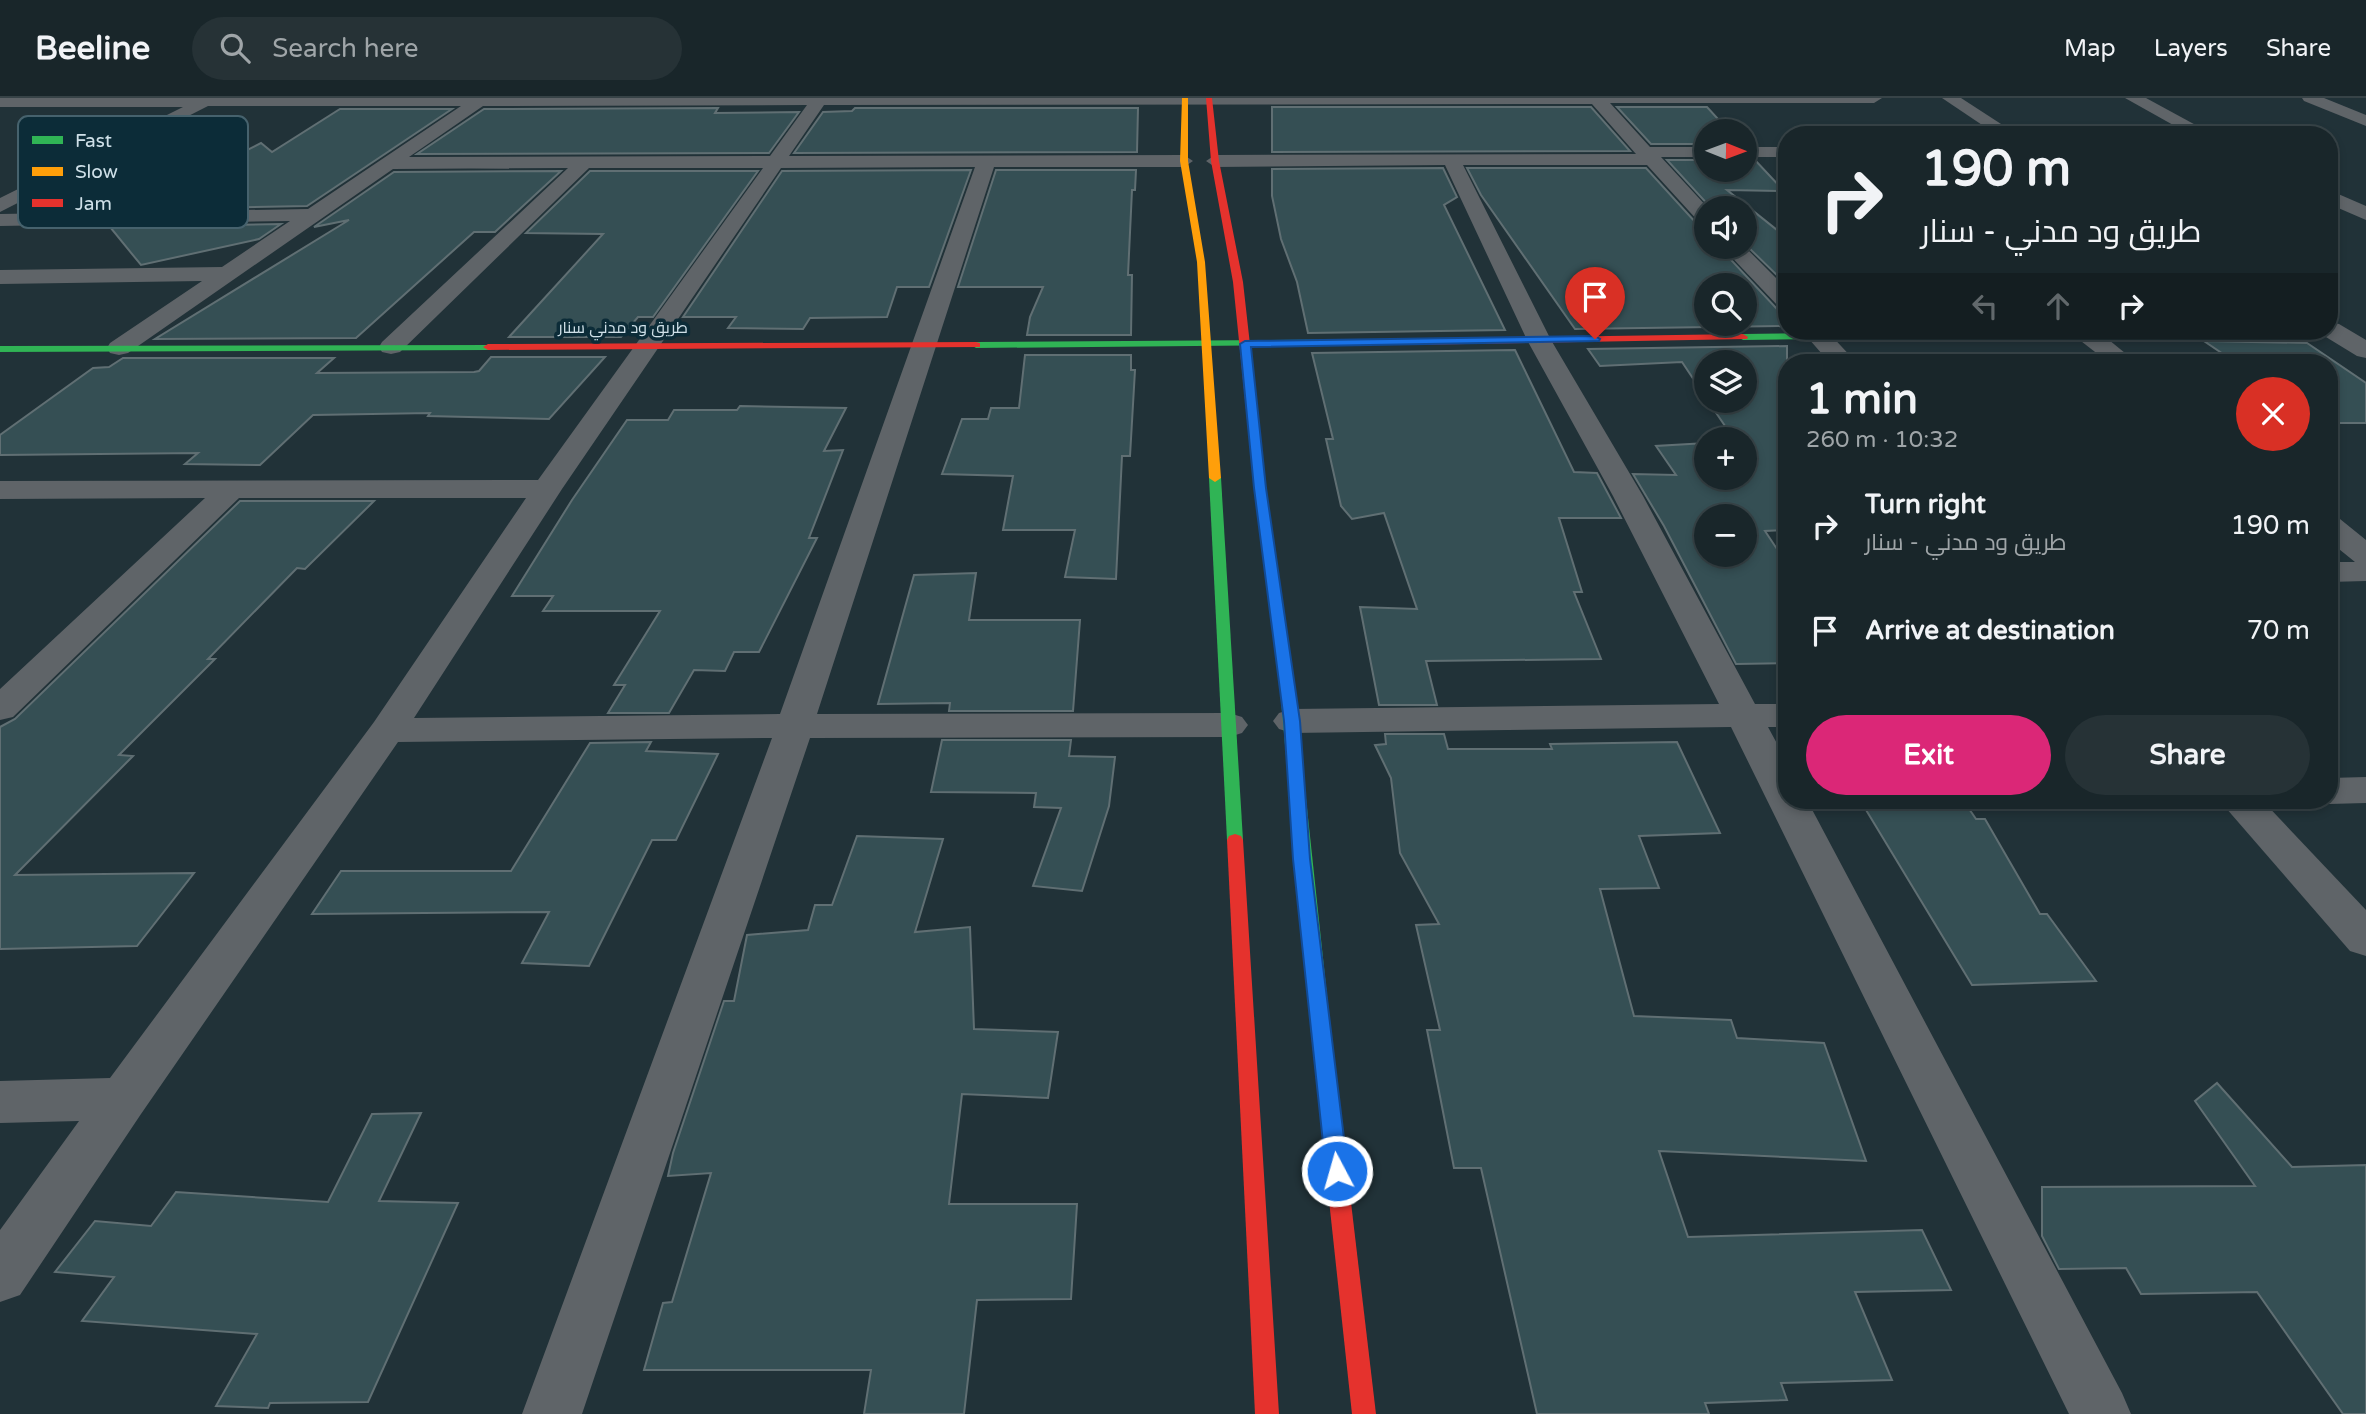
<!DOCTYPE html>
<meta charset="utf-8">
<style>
body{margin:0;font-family:"Varela Round",Cairo,sans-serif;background:#263236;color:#f1f3f6;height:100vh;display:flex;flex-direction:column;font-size:26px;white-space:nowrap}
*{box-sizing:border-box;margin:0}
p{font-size:23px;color:#9fa5a8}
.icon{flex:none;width:38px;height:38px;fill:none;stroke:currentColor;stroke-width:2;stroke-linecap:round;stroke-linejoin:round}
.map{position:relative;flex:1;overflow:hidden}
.panel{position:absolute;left:1778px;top:256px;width:560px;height:455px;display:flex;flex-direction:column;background:#19262a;border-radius:28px;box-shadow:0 4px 10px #0003,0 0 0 2px #374347}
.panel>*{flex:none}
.banner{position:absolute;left:1778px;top:28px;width:560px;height:214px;border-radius:28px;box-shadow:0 4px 10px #0003,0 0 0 2px #374347;background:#19262a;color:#f1f3f6;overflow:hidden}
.needle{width:46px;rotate:91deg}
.fabs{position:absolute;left:1694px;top:21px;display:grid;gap:14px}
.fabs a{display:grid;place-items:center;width:63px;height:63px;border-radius:50%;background:#19262a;box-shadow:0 4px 10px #0003,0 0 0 2px #374347;font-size:35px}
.pin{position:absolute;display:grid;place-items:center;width:60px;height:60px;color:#fff;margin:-72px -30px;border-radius:50% 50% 50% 0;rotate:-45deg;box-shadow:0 0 7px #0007}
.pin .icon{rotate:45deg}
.me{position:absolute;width:77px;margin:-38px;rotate:354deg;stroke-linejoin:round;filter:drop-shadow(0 0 5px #0008)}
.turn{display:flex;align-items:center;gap:24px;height:147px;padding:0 28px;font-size:32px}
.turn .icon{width:91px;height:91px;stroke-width:2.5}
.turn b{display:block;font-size:49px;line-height:60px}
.lanes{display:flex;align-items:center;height:66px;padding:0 28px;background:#0003;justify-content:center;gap:35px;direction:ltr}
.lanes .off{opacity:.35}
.round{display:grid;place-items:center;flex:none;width:74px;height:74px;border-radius:37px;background:#263236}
.headline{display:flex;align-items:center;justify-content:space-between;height:119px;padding:0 28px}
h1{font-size:42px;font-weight:800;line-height:52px}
.primary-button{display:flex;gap:14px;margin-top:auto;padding:14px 28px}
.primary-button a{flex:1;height:80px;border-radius:42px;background:#db2777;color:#fff;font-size:28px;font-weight:800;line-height:80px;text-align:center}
.primary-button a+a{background:#263236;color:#f1f3f6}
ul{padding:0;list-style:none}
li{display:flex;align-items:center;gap:21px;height:105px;padding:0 28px}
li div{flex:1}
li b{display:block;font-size:26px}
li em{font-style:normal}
header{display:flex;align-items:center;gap:42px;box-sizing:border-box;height:98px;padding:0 35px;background:#19262a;border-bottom:2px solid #374347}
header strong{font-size:33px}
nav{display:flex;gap:38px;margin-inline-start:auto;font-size:24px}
.search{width:490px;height:63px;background:#263236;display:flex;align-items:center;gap:18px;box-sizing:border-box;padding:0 24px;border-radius:38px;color:#9fa5a8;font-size:26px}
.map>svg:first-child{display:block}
.building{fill:#354f54;stroke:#606f73;stroke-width:2;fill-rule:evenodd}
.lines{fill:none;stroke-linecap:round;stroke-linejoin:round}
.street{fill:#5f6468;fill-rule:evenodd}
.fast{fill:#30b455;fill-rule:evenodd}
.slow{fill:#ff9f0a;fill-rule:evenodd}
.jam{fill:#e5322d;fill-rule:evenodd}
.route{fill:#1a73e8;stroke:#114b97;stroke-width:2}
.labels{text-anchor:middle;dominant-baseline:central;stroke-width:7;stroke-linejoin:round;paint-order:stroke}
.far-street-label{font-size:16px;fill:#cfe0e8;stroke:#0c2c38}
.key{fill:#0c2c38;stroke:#46626d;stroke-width:2}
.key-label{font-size:19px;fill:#cfe0e8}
</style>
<header>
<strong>Beeline</strong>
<div class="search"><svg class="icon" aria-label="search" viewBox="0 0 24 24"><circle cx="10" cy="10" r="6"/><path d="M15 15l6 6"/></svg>Search here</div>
<nav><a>Map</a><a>Layers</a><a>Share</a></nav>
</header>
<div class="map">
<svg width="2366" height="1316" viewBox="0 0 2366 1316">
<rect width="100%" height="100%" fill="#213238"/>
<g class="building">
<path d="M1272 9H1591L1630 53 1272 54Z"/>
<path d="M1617 9H1707L1729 33H1706V46H1651Z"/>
<path d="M718 10 715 15 799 14 769 55 417 56 484 11Z"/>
<path d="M855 10H1138L1137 54 794 55 823 14 852 13Z"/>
<path d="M340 11H452L307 108 97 112 92 106 142 105 261 45 272 54Z"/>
<path d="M1667 62H1706V72H1745V62H1755L1784 93 1727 92 1787 140V187L1745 146V110H1711Z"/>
<path d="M1443 70 1457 99 1444 107 1505 232 1308 235 1297 184 1281 141 1272 98V71Z"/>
<path d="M1467 70H1646L1697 126 1706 128V149H1719L1777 211 1787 213V228L1575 231 1481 97ZM1706 187H1745V226H1706Z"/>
<path d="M971 72 929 189H897L887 219 810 220 803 231 728 230 736 219H683L782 73Z"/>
<path d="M996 72H1136L1135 92H1132L1128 177H1132L1131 237H1027L1030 219 1043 189H958Z"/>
<path d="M561 73 495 134H474L356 240 155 241 349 122 314 129 394 74Z"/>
<path d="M590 73H758L653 219H638L621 239H509L603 136 526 135Z"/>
<path d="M281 126 259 141 141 167 110 129Z"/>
<path d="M2204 243 2307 245 2366 285V325H2329V264H2235Z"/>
<path d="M1787 248V432L1765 433 1787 466V565L1736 566 1664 428 1633 376 1676 377 1656 348 1706 345V380H1745V341H1734L1708 303H1745V264H1706V300L1682 264 1600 268 1588 251ZM1706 418H1745V457H1706Z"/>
<path d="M1515 252 1574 374 1597 375 1621 420H1559L1582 494H1574L1601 561 1426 563 1437 607H1379L1360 509 1417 511 1384 415 1352 421 1341 408 1326 341H1333L1312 255Z"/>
<path d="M1025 257H1131V272H1135L1130 358H1122L1116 481 1065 479 1075 432H1003L1013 378 942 376 962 321H988L991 310H1019Z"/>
<path d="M491 259H605L549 321 428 318 430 315 313 317 260 367 185 366 198 355 0 357V337L93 270 109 269 123 260H334L317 275 474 274 479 273Z"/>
<path d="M740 308 846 310 824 353 843 352 809 440H817L759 554H734L725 573 694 572 669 615H608L625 587H614L660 513H543L553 498H512L572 402 627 322H668L674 312H737Z"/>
<path d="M240 403H374L305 471 297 470 208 561H215L119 657 133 658 15 777 194 775 137 848 0 851V629L15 621Z"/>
<path d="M976 475 969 522H1080L1073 613H949L950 605 878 606 914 477Z"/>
<path d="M1385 636H1444L1448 651H1552L1550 646 1677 644 1720 735 1639 738 1659 790 1600 791 1634 918 1731 922 1737 940 1824 945 1866 1063 1659 1053 1688 1139 1922 1132 1951 1192 1855 1194 1892 1282 1781 1285 1787 1302 1705 1305 1709 1316H1537L1481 1070H1454L1427 932H1440L1416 827 1439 826 1400 755 1391 680 1375 647 1386 646Z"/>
<path d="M942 642H1071L1069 658 1115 659 1109 708 1082 793 1033 788 1061 710 1034 709 1036 695 931 694Z"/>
<path d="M651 644 646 653 718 656 676 742H652L589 868 522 865 549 814 312 816 341 773H511L590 645Z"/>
<path d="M1860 702H1963L1976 721H1985L2040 816H2047L2096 883 1972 887Z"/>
<path d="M857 738 943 741 915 834 970 829 974 931 1058 934 1048 1000 962 996 949 1106H1077L1071 1201 977 1202 964 1316H864L871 1272H644L663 1205 672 1204 711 1075 668 1078 673 1055 724 903H734L747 837 808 832 815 807H832Z"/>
<path d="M2217 985 2292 1069 2366 1067V1316H2343L2257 1194 2141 1196 2126 1170 2059 1171 2042 1138V1089L2255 1088 2195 1003Z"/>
<path d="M421 1015 379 1103 458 1105 368 1304 270 1305 268 1310 216 1308 257 1236 82 1223 114 1179 55 1174 95 1123 151 1128 176 1094 328 1104 372 1016Z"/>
</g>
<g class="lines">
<g class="street">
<path d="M0 0H1882L1874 5H1610L1650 49H1706V59H1661L1708 110 1706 126 1699 124 1647 67H1463L1551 242 1643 398 1755 606H1787V629H1768L1787 664V702H1807L2122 1295 2131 1316H2069L1731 629 1292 635 1279 631 1273 623 1279 615 1292 611 1719 606 1613 398 1527 242 1445 67 1215 69 1206 63 1215 57 1636 56 1592 6 824 7 789 58 1184 57 1193 63 1184 69H994L817 616 1229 615 1242 619 1248 627 1242 635 1229 639 810 640 582 1316H522L772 640 398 644 141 1016 20 1197 0 1204V1132L79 1023 0 1025V983L110 980 374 624 526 400H239L13 619 0 622V591L205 400 0 401V383L538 382 763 70H589L400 254 391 256 382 254 379 249 382 244 568 70 393 71 128 255 119 257 110 255 107 250 110 245 202 183 0 186V172L222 169 290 123 0 128V116L308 111 461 8H208L0 114V100L183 9H0ZM807 7 770 58 409 59 483 8ZM975 69 780 616 414 620 562 391 781 70Z"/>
<path d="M1942 0H1961L2018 37H1997Z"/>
<path d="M2125 0H2146L2214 37H2191Z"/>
<path d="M2302 0H2324L2366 17V28L2304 3Z"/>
<rect x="1745" y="49" width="42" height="10"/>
<path d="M2329 92 2366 108V122L2329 106Z"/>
<path d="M1722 149H1745L1787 191V211L1779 209Z"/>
<path d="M2329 224 2339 226 2366 242V260L2357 258 2321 236 2319 233H2329Z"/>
<path d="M1802 233H1827L1856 264H1829Z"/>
<path d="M2075 233H2098L2136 264H2108L2077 240Z"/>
<path d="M2329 419 2340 421 2366 442V483L2329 484V464H2355L2329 443Z"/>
<path d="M2366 679V705L2329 706 2315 702H2329V680Z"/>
<path d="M2219 702H2262L2366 812V858L2350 853Z"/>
</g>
<g class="fast">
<path d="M2000 233H2060L2062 235 2057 238 1743 242 1738 239 1743 236Z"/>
<path d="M1408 241 1412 242V246L976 250 971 247 976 244Z"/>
<path d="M492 247 493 249 488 252 0 254V248Z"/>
<path d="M1215 376 1221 380 1243 742 1241 746H1229L1227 742 1209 380Z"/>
<path d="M1285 565 1292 569 1331 935 1328 941 1321 943 1314 941 1311 935 1278 569Z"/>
</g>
<g class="slow">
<path d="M1182 0H1188V63L1205 164 1221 380 1215 384 1209 380 1197 164 1180 63Z"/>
<path d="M2053 233H2227L2222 236 2057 238 2053 237Z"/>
</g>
<g class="jam">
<path d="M1206 0H1212L1219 63 1243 184 1266 390 1292 569 1285 573 1278 569 1254 390 1233 184 1211 63Z"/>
<path d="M1743 236 1748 239 1747 241 1408 247 1403 244 1408 241Z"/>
<path d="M976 244 980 245V249L488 252 483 249 488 246Z"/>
<path d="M1235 736 1241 738 1243 742 1279 1316H1255L1227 742 1229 738Z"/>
<path d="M1321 927 1328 929 1331 935 1376 1316H1352L1311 935 1314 929Z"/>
</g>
</g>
<path class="route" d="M1595 238 1600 241 1599 243 1251 249 1266 390 1300 623 1310 761 1348 1073 1344 1079 1337 1082 1329 1079 1326 1073 1293 761 1284 623 1254 390 1240 246 1245 243Z"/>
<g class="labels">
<g class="far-street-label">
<text x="623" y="230">طريق ود مدني سنار</text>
</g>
</g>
<rect x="18" y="18" width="230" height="112" rx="10" class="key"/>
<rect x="32" y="38" width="31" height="8" fill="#30b455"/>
<rect x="32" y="69" width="31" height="9" fill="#ff9f0a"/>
<rect x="32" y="101" width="31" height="8" fill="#e5322d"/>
<g class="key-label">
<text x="75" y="49">Fast</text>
<text x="75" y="80">Slow</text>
<text x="75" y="112">Jam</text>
</g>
</svg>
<div class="fabs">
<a><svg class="needle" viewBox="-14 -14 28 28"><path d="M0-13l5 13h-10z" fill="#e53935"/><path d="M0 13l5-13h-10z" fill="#9fa5a8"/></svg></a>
<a><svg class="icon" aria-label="sound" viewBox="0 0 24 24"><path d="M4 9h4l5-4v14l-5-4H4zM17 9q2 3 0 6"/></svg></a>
<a><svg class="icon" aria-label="search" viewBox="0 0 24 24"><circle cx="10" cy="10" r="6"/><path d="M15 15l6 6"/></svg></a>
<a><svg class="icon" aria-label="layers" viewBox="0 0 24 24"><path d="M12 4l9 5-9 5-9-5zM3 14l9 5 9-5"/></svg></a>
<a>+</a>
<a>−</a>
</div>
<div class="pin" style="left:1595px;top:241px;background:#d93025"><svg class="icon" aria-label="arrive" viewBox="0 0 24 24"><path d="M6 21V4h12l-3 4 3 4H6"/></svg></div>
<svg class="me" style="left:1337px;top:1073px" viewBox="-20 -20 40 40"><circle r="17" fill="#1a73e8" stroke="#fff" stroke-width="3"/><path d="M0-11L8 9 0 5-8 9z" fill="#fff"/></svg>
<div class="banner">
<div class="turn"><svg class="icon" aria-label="right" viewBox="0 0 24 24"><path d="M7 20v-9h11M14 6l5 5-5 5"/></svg><div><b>190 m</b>طريق ود مدني - سنار</div></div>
<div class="lanes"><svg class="icon off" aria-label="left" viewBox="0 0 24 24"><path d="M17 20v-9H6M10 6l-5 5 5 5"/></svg><svg class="icon off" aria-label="ahead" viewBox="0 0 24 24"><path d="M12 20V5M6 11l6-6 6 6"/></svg><svg class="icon" aria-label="right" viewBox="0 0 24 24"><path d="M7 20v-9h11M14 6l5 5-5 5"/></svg></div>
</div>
<section class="panel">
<div class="headline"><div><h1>1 min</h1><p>260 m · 10:32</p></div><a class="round" style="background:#d93025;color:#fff"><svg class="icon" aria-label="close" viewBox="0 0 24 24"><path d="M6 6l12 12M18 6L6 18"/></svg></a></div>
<ul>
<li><svg class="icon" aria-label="right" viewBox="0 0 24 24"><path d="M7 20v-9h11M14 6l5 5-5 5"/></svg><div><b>Turn right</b><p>طريق ود مدني - سنار</p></div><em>190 m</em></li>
<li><svg class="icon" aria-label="arrive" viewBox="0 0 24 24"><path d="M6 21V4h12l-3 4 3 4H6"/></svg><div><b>Arrive at destination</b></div><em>70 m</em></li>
</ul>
<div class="primary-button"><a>Exit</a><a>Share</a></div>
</section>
</div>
